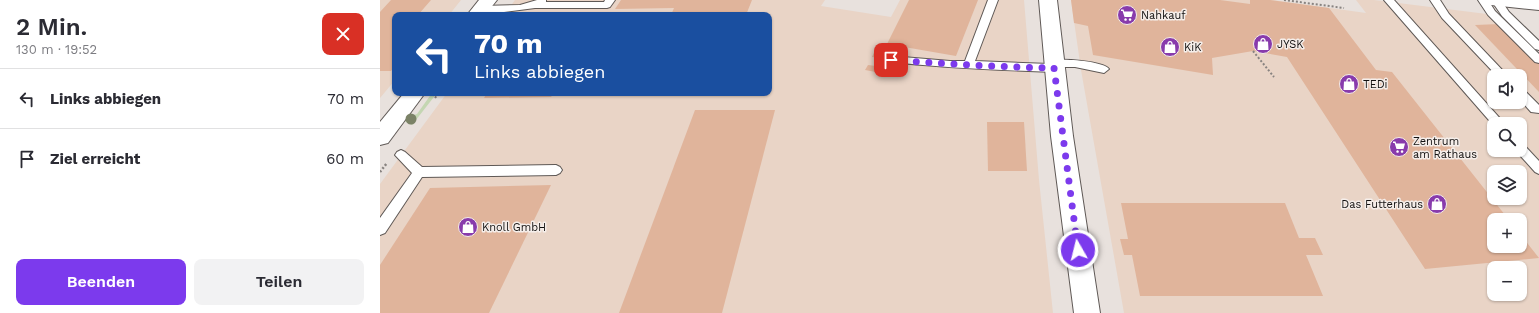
<!DOCTYPE html>
<html lang="de">
<meta charset="utf-8">
<style>
body{margin:0;font-family:"Work Sans",sans-serif;background:#f2f2f3;color:#2b2b33;height:100vh;display:flex;flex-direction:column;font-size:15px;white-space:nowrap}
*{box-sizing:border-box;margin:0}
p{font-size:13px;color:#7c7c81}
.icon{flex:none;width:22px;height:22px;fill:none;stroke:currentColor;stroke-width:2;stroke-linecap:round;stroke-linejoin:round}
.map{position:relative;flex:1;overflow:hidden}
.sheet{display:flex;flex-direction:column;background:#fff;width:380px}
.sheet>*{flex:none}
.hud{position:absolute;left:12px;top:12px;width:380px;height:84px;border-radius:8px;box-shadow:0 1px 3px #0004;background:#1a4fa0;color:#fff;overflow:hidden}
.controls{position:absolute;left:1107px;top:69px;display:grid;gap:8px}
.controls a{display:grid;place-items:center;width:40px;height:40px;border-radius:8px;background:#fff;box-shadow:0 1px 3px #0004;font-size:20px}
.pin{position:absolute;display:grid;place-items:center;width:34px;height:34px;color:#fff;margin:-17px;border-radius:8px;box-shadow:0 2px 6px #0006}
.me{position:absolute;width:44px;margin:-22px;rotate:352deg;stroke-linejoin:round;filter:drop-shadow(0 0 3px #0008)}
.turn{display:flex;align-items:center;gap:14px;height:84px;padding:0 16px;font-size:18px}
.turn .icon{width:52px;height:52px;stroke-width:2.5}
.turn b{display:block;font-size:28px;line-height:34px}
.round{display:grid;place-items:center;flex:none;width:42px;height:42px;border-radius:8px;background:#f2f2f3}
.head{display:flex;align-items:center;justify-content:space-between;height:68px;padding:0 16px}
h1{font-size:24px;font-weight:600;line-height:30px}
.primary-button{display:flex;gap:8px;margin-top:auto;padding:8px 16px}
.primary-button a{flex:1;height:46px;border-radius:8px;background:#7c3aed;color:#fff;font-size:16px;font-weight:600;line-height:46px;text-align:center}
.primary-button a+a{background:#f2f2f3;color:#2b2b33}
ul{padding:0;list-style:none}
li{display:flex;align-items:center;gap:12px;height:60px;padding:0 16px;border-top:1px solid #e1e1e2}
li div{flex:1}
li b{display:block;font-size:15px}
li em{font-style:normal}
main{display:flex;flex:1;min-height:0}
.map>svg:first-child{display:block}
.commercial{fill:#e9d4c6;fill-rule:evenodd}
.green{fill:#c4d6b2}
.building{fill:#e0b49b}
.lines{fill:none;stroke-linecap:round;stroke-linejoin:round}
.service-casing{stroke:#5f5956;stroke-width:2}
.minor-casing{stroke:#5f5956;stroke-width:2}
.tertiary-casing{stroke:#5f5956;stroke-width:2}
.primary-casing{stroke:#5f5956;stroke-width:2}
.path-far1{stroke:#888380;stroke-width:2;stroke-dasharray:2 2;stroke-linecap:butt}
.path{stroke:#888380;stroke-width:2.5;stroke-dasharray:2 2;stroke-linecap:butt}
.service{fill:#fff;fill-rule:evenodd}
.minor{fill:#fff;fill-rule:evenodd}
.tertiary{fill:#fff;fill-rule:evenodd}
.primary{fill:#fff;fill-rule:evenodd}
.tree{fill:#7b8267}
.route{stroke:#7c3aed;stroke-width:7;stroke-dasharray:0 12.6}
.labels{text-anchor:middle;dominant-baseline:central;stroke-width:3;stroke-linejoin:round;paint-order:stroke}
.poi-label{font-size:11px;fill:#131110;stroke:#f5eeea;text-anchor:start}
</style>
<main>
<section class="sheet">
<div class="head"><div><h1>2 Min.</h1><p>130 m · 19:52</p></div><a class="round" style="background:#d93025;color:#fff"><svg class="icon" aria-label="close" viewBox="0 0 24 24"><path d="M6 6l12 12M18 6L6 18"/></svg></a></div>
<ul>
<li><svg class="icon" aria-label="left" viewBox="0 0 24 24"><path d="M17 20v-9H6M10 6l-5 5 5 5"/></svg><div><b>Links abbiegen</b></div><em>70 m</em></li>
<li><svg class="icon" aria-label="arrive" viewBox="0 0 24 24"><path d="M6 21V4h12l-3 4 3 4H6"/></svg><div><b>Ziel erreicht</b></div><em>60 m</em></li>
</ul>
<div class="primary-button"><a>Beenden</a><a>Teilen</a></div>
</section>
<div class="map">
<svg width="1159" height="313" viewBox="0 0 1159 313">
<rect width="100%" height="100%" fill="#e8e1dd"/>
<g class="commercial">
<path d="M0 0H81L69 15H15V80L0 98Z"/>
<path d="M135 0H445L441 6 511 17 520 0H644L659 180 673 313H0V184L67 93H389V15H124Z"/>
<path d="M691 0H893L986 13 976 0H994L1115 15 1159 57V313H744L701 70ZM1114 76H1140V102H1114ZM1114 124H1140V150H1114ZM1114 172H1140V198H1114ZM1114 220H1140V246H1114ZM1114 268H1140V294H1114Z"/>
</g>
<path class="green" d="M52 93H57L32 125 24 121 28 117 37 114Z"/>
<g class="building">
<path d="M11 0H51L38 15H15V66L11 71H0V12Z"/>
<path d="M241 0H372L366 15H291L294 8 235 9Z"/>
<path d="M529 0H598L576 56 507 44Z"/>
<path d="M691 0H840L870 4V0H890L949 8 996 70 1012 72 1129 220H1114V246H1140V234L1159 258 1045 269 907 57 873 51 832 58 833 75 713 55 708 26 694 23Z"/>
<path d="M1120 24 1159 63V92L1095 25Z"/>
<path d="M498 44 506 46 500 58 492 57Z"/>
<path d="M488 65 504 67 501 73 485 70Z"/>
<path d="M107 93H174L171 97 104 98Z"/>
<path d="M315 110H395L342 313H239Z"/>
<path d="M607 122H644L647 171H608Z"/>
<path d="M171 185 109 313H0V265L50 188Z"/>
<path d="M741 203H905L919 238H935L943 255H926L943 296H760L752 255H744L740 239H748Z"/>
</g>
<g class="lines">
<defs>
<g id="service">
<path d="M157 0H166V2H224L225 0H235L230 7 227 8H155L124 12H101L96 9 101 6 140 5Z"/>
<path d="M608 0H618L595 61 670 64V61C681 58 723 61 729 69L724 73 695 67H678V71L674 72C619 70 565 68 511 62L506 59 511 56 570 61H585Z"/>
<path d="M1004 0H1014L1125 124H1114V126Z"/>
<path d="M1050 0H1060L1069 14 1128 76H1117L1062 18Z"/>
<path d="M1098 0H1108L1115 11 1159 54V63L1155 62 1108 15Z"/>
<path d="M1111 0H1121L1129 12 1159 41V50L1155 49 1122 16Z"/>
<path d="M1140 89 1144 90 1159 105V113L1151 112 1140 100Z"/>
<path d="M1140 144 1144 145 1159 161V174L1155 172 1136 151 1140 150Z"/>
<path d="M21 150 25 152 42 167 176 165 180 167 182 170 180 173 176 175 42 177 5 233 0 235V218L32 173 15 155 17 152Z"/>
</g>
<path id="minor" d="M659 0H677L693 136 720 313H694L671 136Z"/>
<g id="tertiary">
<path d="M99 0H117L105 15H87Z"/>
<path d="M24 93H45L8 143 0 145V122Z"/>
</g>
<path id="primary" d="M1102 0H1159V10L1111 5 1105 4Z"/>
</defs>
<use href="#service" class="service-casing"/>
<use href="#minor" class="minor-casing"/>
<use href="#tertiary" class="tertiary-casing"/>
<use href="#primary" class="primary-casing"/>
<g class="path-far1">
<path d="M904 0 964 8"/>
<path d="M873 51 894 77"/>
<path d="M55 98 59 93"/>
</g>
<path class="path" d="M0 172 7 163"/>
<use href="#service" class="service"/>
<use href="#minor" class="minor"/>
<use href="#tertiary" class="tertiary"/>
<use href="#primary" class="primary"/>
</g>
<circle class="tree" cx="31" cy="119" r="5.5"/>
<g class="lines">
<path class="route" d="M511 60C566 64 620 67 674 68L698 250"/>
</g>
<defs>
<symbol id="supermarket-disc" viewBox="-11 -11 22 22"><circle r="9.5" fill="#883bac" stroke="#f5eeea"/><path d="M-6-5.5h2.5l.6 2H6L4.5 2H-2.5L-4.4-4H-6ZM-1.5 3.2a1.3 1.3 0 1 0 .1 0ZM3 3.2a1.3 1.3 0 1 0 .1 0Z" fill="#fff"/></symbol>
<symbol id="shop-disc" viewBox="-11 -11 22 22"><circle r="9.5" fill="#883bac" stroke="#f5eeea"/><path d="M-5-2.5h2.3a2.7 3.5 0 0 1 5.4 0H5L5.5 6h-11ZM-1.5-2.5h3a1.5 2.3 0 0 0-3 0Z" fill="#fff"/></symbol>
</defs>
<g fill-rule="evenodd">
<use href="#supermarket-disc" x="736" y="4" width="22" height="22"/>
<use href="#shop-disc" x="872" y="33" width="22" height="22"/>
<use href="#shop-disc" x="779" y="36" width="22" height="22"/>
<use href="#shop-disc" x="958" y="73" width="22" height="22"/>
<use href="#supermarket-disc" x="1008" y="136" width="22" height="22"/>
<use href="#shop-disc" x="1046" y="193" width="22" height="22"/>
<use href="#shop-disc" x="77" y="216" width="22" height="22"/>
</g>
<g class="labels">
<g class="poi-label">
<text x="761" y="15">Nahkauf</text>
<text x="897" y="44">JYSK</text>
<text x="804" y="47">KiK</text>
<text x="983" y="84">TEDi</text>
<text x="1033" y="141">Zentrum<tspan x="1033" dy="13">am Rathaus</tspan></text>
<text x="1043" y="204" text-anchor="end">Das Futterhaus</text>
<text x="102" y="227">Knoll GmbH</text>
</g>
</g>
</svg>
<div class="controls">
<a><svg class="icon" aria-label="sound" viewBox="0 0 24 24"><path d="M4 9h4l5-4v14l-5-4H4zM17 9q2 3 0 6"/></svg></a>
<a><svg class="icon" aria-label="search" viewBox="0 0 24 24"><circle cx="10" cy="10" r="6"/><path d="M15 15l6 6"/></svg></a>
<a><svg class="icon" aria-label="layers" viewBox="0 0 24 24"><path d="M12 4l9 5-9 5-9-5zM3 14l9 5 9-5"/></svg></a>
<a>+</a>
<a>−</a>
</div>
<div class="pin" style="left:511px;top:60px;background:#d93025"><svg class="icon" aria-label="arrive" viewBox="0 0 24 24"><path d="M6 21V4h12l-3 4 3 4H6"/></svg></div>
<svg class="me" style="left:698px;top:250px" viewBox="-20 -20 40 40"><circle r="17" fill="#7c3aed" stroke="#fff" stroke-width="3"/><path d="M0-11L8 9 0 5-8 9z" fill="#fff"/></svg>
<div class="hud">
<div class="turn"><svg class="icon" aria-label="left" viewBox="0 0 24 24"><path d="M17 20v-9H6M10 6l-5 5 5 5"/></svg><div><b>70 m</b>Links abbiegen</div></div>
</div>
</div>
</main>
